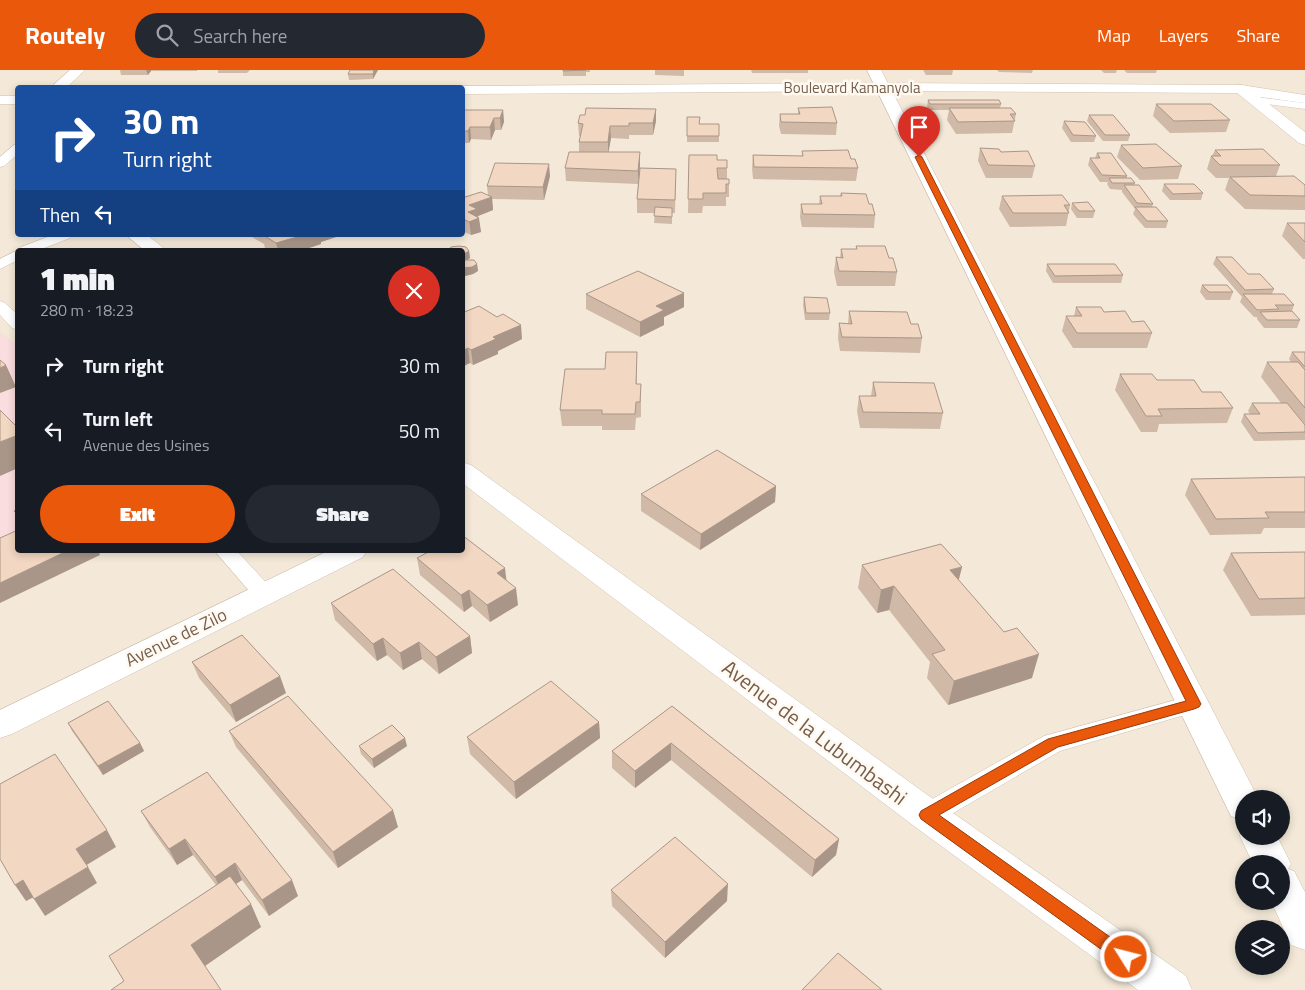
<!DOCTYPE html>
<meta charset="utf-8">
<style>
body{margin:0;font-family:"Titillium Web",sans-serif;background:#242831;color:#f1f3f6;height:100vh;display:flex;flex-direction:column;font-size:19px;white-space:nowrap}
*{box-sizing:border-box;margin:0}
p{font-size:16px;color:#9ea1a6}
.icon{flex:none;width:28px;height:28px;fill:none;stroke:currentColor;stroke-width:2;stroke-linecap:round;stroke-linejoin:round}
.map{position:relative;flex:1;overflow:hidden}
.panel{position:absolute;left:15px;top:178px;width:450px;height:305px;display:flex;flex-direction:column;background:#171b24;border-radius:5px;box-shadow:0 2px 8px #0003}
.panel>*{flex:none}
.top-card{position:absolute;left:15px;top:15px;width:450px;height:152px;border-radius:5px;box-shadow:0 2px 8px #0003;background:#1a4fa0;color:#fff;overflow:hidden}
.buttons{position:absolute;left:1235px;top:720px;display:grid;gap:10px}
.buttons a{display:grid;place-items:center;width:55px;height:55px;border-radius:50%;background:#171b24;box-shadow:0 2px 8px #0003;font-size:25px}
.pin{position:absolute;display:grid;place-items:center;width:42px;height:42px;color:#fff;margin:-51px -21px;border-radius:50% 50% 50% 0;rotate:-45deg;box-shadow:0 0 5px #0007}
.pin .icon{rotate:45deg}
.me{position:absolute;width:55px;margin:-28px;rotate:306deg;stroke-linejoin:round;filter:drop-shadow(0 0 4px #0008)}
.turn{display:flex;align-items:center;gap:18px;height:105px;padding:0 25px;font-size:22px}
.turn .icon{width:65px;height:65px;stroke-width:2.5}
.turn b{display:block;font-size:35px;line-height:42px}
.then{display:flex;align-items:center;height:48px;padding:0 25px;background:#0003;gap:10px;font-size:19px}
.round{display:grid;place-items:center;flex:none;width:52px;height:52px;border-radius:26px;background:#242831}
.head{display:flex;align-items:center;justify-content:space-between;height:85px;padding:0 25px}
h1{font-size:30px;font-weight:800;line-height:38px}
.button{display:flex;gap:10px;margin-top:auto;padding:10px 25px}
.button a{flex:1;height:58px;border-radius:30px;background:#ea580c;color:#fff;font-size:20px;font-weight:800;line-height:58px;text-align:center}
.button a+a{background:#242831;color:#f1f3f6}
ul{padding:0;list-style:none}
li{display:flex;align-items:center;gap:15px;height:65px;padding:0 25px}
li div{flex:1}
li b{display:block;font-size:19px}
li em{font-style:normal}
header{display:flex;align-items:center;gap:30px;box-sizing:border-box;height:70px;padding:0 25px;background:#ea580c;color:#fff}
header strong{font-size:24px}
nav{display:flex;gap:28px;margin-inline-start:auto;font-size:18px}
.search{width:350px;height:45px;background:#242831;display:flex;align-items:center;gap:12px;box-sizing:border-box;padding:0 18px;border-radius:28px;color:#9ea1a6;font-size:19px}
.map>svg:first-child{display:block}
.residential{fill:#f4e9d8;fill-rule:evenodd}
.medical{fill:#fadddf}
.lines{fill:none;stroke-linecap:round;stroke-linejoin:round}
.service-casing{stroke:#cfbfaf;stroke-width:1}
.minor-casing{stroke:#cfbfaf;stroke-width:1}
.secondary-casing{stroke:#d4c1af;stroke-width:1}
.service{fill:#fff;fill-rule:evenodd}
.minor{fill:#fff;fill-rule:evenodd}
.secondary{fill:#fff;fill-rule:evenodd}
.wall{fill:#d0b9a7}
.shaded-wall{fill:#a99688}
.building{fill:#f2d7c2;stroke:#a99688}
.route{fill:#ea580c;stroke:#983908}
.labels{text-anchor:middle;dominant-baseline:central;stroke-width:5;stroke-linejoin:round;paint-order:stroke}
.far-street-label{font-size:15px;fill:#775e4d;stroke:#fffaf1}
.street-label{font-size:18px;fill:#775e4d;stroke:#fffaf1}
.near-street-label{font-size:21px;fill:#775e4d;stroke:#fffaf1}
</style>
<header>
<strong>Routely</strong>
<div class="search"><svg class="icon" aria-label="search" viewBox="0 0 24 24"><circle cx="10" cy="10" r="6"/><path d="M15 15l6 6"/></svg>Search here</div>
<nav><a>Map</a><a>Layers</a><a>Share</a></nav>
</header>
<div class="map">
<svg width="1305" height="920" viewBox="0 0 1305 920">
<rect width="100%" height="100%" fill="#fcf6ea"/>
<path class="residential" d="M0 0H1305V920H0ZM18 18H462V165H18ZM18 180H462V480H18ZM1244 729H1281V766H1244ZM1244 794H1281V831H1244ZM1244 859H1281V896H1244Z"/>
<path class="medical" d="M0 262 17 275 18 480 0 504Z"/>
<g class="lines">
<defs>
<g id="service">
<path d="M1256 27 1305 33V39L1252 32 1251 30Z"/>
<path d="M14 75H18V84L4 96 0 97V87Z"/>
<path d="M53 165H72L70 168 39 180H19L21 177Z"/>
<path d="M18 180V190L0 199V189Z"/>
<path d="M0 231 5 233 18 245V260L12 258 0 245Z"/>
<path d="M214 480H236L272 519 275 524 272 529 264 531 256 529Z"/>
<path d="M1194 625 1202 628 1206 634 1202 640 1060 681 936 753 927 756 918 753 914 745 918 737 1044 666Z"/>
</g>
<g id="minor">
<path d="M70 0H85L66 18H50Z"/>
<path d="M867 0H881L1257 726 1258 729H1244V751L1231 746Z"/>
<path d="M1241 15 1305 25V33L1260 27 1305 62V75L1299 73 1236 22 1234 19 1236 16Z"/>
<path d="M126 165H147L166 180H144Z"/>
<path d="M462 392 471 395 940 734 1186 906 1192 920H1138L914 756 462 413Z"/>
<path d="M330 480H367L363 487 12 664 0 668V640Z"/>
<path d="M1244 758V766H1277L1291 794 1288 799 1294 801 1305 822V880L1291 875 1271 831H1281V794H1253L1240 766Z"/>
</g>
<g id="secondary">
<path d="M883 13 1241 15 1246 16 1248 19 1246 22 1241 23 883 21 462 24V18H456L462 16Z"/>
<rect x="0" y="26" width="18" height="8"/>
</g>
</defs>
<use href="#service" class="service-casing"/>
<use href="#minor" class="minor-casing"/>
<use href="#secondary" class="secondary-casing"/>
<use href="#service" class="service"/>
<use href="#minor" class="minor"/>
<use href="#secondary" class="secondary"/>
</g>
<g class="wall">
<path d="M120 0H197V1H151L148 5H121Z"/>
<path d="M218 0H250L247 3H218Z"/>
<path d="M378 0 373 9 349 10 348 4Z"/>
<path d="M563 0H590V2H586V6H563Z"/>
<path d="M655 0H684V6L655 5Z"/>
<path d="M751 0H808V3H752Z"/>
<path d="M923 0H953L952 5H926Z"/>
<path d="M997 0H1033L1032 3 999 2Z"/>
<path d="M1101 0H1117L1116 3H1104Z"/>
<path d="M1124 0H1157L1156 3H1127Z"/>
<path d="M928 30 1001 34 1000 38 1016 44 1012 63 956 64 947 50 949 40H929L927 36Z"/>
<path d="M1156 34 1230 50 1226 62 1170 63 1153 46Z"/>
<path d="M798 38 837 53 836 65 781 64 779 56 780 44H798Z"/>
<path d="M656 39V51L653 65H629V69L611 68 608 82H640V98L676 99 675 143H672V154L654 153 655 143H637V129L638 114 566 111 565 98 579 82V72L580 66H579L578 53 585 45Z"/>
<path d="M462 40H503L504 52 501 60H495L491 70 471 69 469 73H462Z"/>
<path d="M1089 45 1130 65 1128 71H1103L1087 51Z"/>
<path d="M687 47 719 66V72H687Z"/>
<path d="M1064 51 1096 66 1094 72H1071L1062 58Z"/>
<path d="M1121 75 1182 96 1178 109 1140 110 1117 87Z"/>
<path d="M980 78 1001 82 1035 96 1032 108H986L978 91Z"/>
<path d="M1215 80 1280 95 1276 106 1305 115V140L1245 139 1225 120 1229 108H1216L1207 99 1211 86H1212Z"/>
<path d="M802 81 851 89 858 98 856 111 753 109 752 98 753 85 802 86Z"/>
<path d="M1097 83 1127 106V108L1135 113 1134 115 1153 134 1152 137 1168 151 1166 158H1145L1133 144 1135 139 1122 122V120L1110 119 1107 114 1108 112H1100L1088 95 1090 88H1095Z"/>
<path d="M689 85 717 90 727 98V109H729V127H726V136H703L702 143H688Z"/>
<path d="M550 106 544 130 492 129 493 140 478 146 481 162 471 165 462 161V128L488 125 487 116Z"/>
<path d="M1164 114 1203 123 1201 130H1170L1162 121Z"/>
<path d="M841 123 869 134 875 145 874 158 802 157 800 147 801 134H819L820 126H840Z"/>
<path d="M1002 126 1070 135 1066 156 1010 157 999 139Z"/>
<path d="M1072 133 1095 141 1093 148H1077L1071 139Z"/>
<path d="M1287 153H1305V189H1303L1282 166Z"/>
<path d="M252 165H342L321 172V174L303 180H268L265 178 264 174 252 167Z"/>
<path d="M856 176 889 188 897 202 895 216H837L834 202 836 187 840 188 841 179H856Z"/>
<path d="M462 180 469 181 470 188 467 190 477 194 478 201 473 204 465 206 462 205Z"/>
<path d="M1216 187 1274 219 1272 224 1294 235 1292 241 1300 250 1297 258H1264L1257 249V247H1254L1240 232 1242 227 1213 194Z"/>
<path d="M1047 194 1123 205 1121 213H1053L1046 201Z"/>
<path d="M1202 215 1233 222 1230 230H1206L1200 222Z"/>
<path d="M684 223V237L664 247V255L640 267 586 239V224Z"/>
<path d="M804 227 830 243 829 250H805L803 235Z"/>
<path d="M1076 237 1104 242 1132 252 1152 263 1147 278H1073L1062 261 1066 246H1074Z"/>
<path d="M849 241 911 254 922 268 920 283 840 281 838 268 839 253 848 254Z"/>
<path d="M462 243 522 269 498 281V284L473 295 470 293Z"/>
<path d="M637 282 636 314H641V347L636 348 635 360H602V356H562L560 340 605 299Z"/>
<path d="M1292 282H1305V370L1254 371 1241 352 1244 344H1250L1248 341 1252 333H1281L1261 307 1267 292H1291L1289 289Z"/>
<path d="M1120 304 1157 310 1202 322 1233 338 1227 353 1159 354 1157 362H1141L1115 320Z"/>
<path d="M873 312 943 343 940 359 860 358 857 341 859 326H871Z"/>
<path d="M1305 407V458H1264L1261 464 1210 465 1185 425 1191 409Z"/>
<path d="M776 416 775 432 700 480 641 441V424Z"/>
<path d="M1305 482V545L1251 546 1223 500 1231 483Z"/>
<path d="M417 488 507 511 518 535 490 552 472 536 464 542 420 505Z"/>
<path d="M862 495 962 497 958 510 1032 608 948 635 927 608 930 592 889 540 877 543 858 518Z"/>
<path d="M331 533 470 566 472 583 439 604 422 589 403 600 387 585 377 591 335 550Z"/>
<path d="M192 592 286 623 236 652 199 608Z"/>
<path d="M672 636 839 769 836 785 812 807 671 690 635 718 612 698V681Z"/>
<path d="M599 652 600 668 516 729 470 684 467 667Z"/>
<path d="M68 653 140 673 144 681 103 705 72 661Z"/>
<path d="M229 661 398 757 338 798 236 677Z"/>
<path d="M359 676H407L374 698 361 684Z"/>
<path d="M141 741 298 826 269 846 242 810 236 814 261 857 205 896 124 911 216 815 193 785 177 795 150 757Z"/>
<path d="M611 820 727 831 665 888 612 836Z"/>
</g>
<g class="shaded-wall">
<path d="M146 0H151V1L148 5Z"/>
<path d="M374 0H378L373 9V4Z"/>
<path d="M656 39V51L653 65V53Z"/>
<path d="M503 40 504 52 501 60 500 48Z"/>
<path d="M494 48 495 60 491 70 490 57Z"/>
<path d="M610 56 611 68 608 85V72Z"/>
<path d="M470 57 471 69 469 73 468 61Z"/>
<path d="M640 82V95L638 114V101Z"/>
<path d="M549 94 550 106 544 130 543 117Z"/>
<path d="M492 127 493 140 478 146V149L479 148 481 162 471 165 468 142 469 135Z"/>
<path d="M304 165H342L321 172V174L303 180H278L276 173Z"/>
<path d="M469 181 470 188 465 191 462 192V184Z"/>
<path d="M477 194 478 201 473 204 465 206 464 199Z"/>
<path d="M684 223V237L664 247V255L640 267V252L656 236Z"/>
<path d="M521 255 522 269 498 281V284L473 295 471 280 493 267Z"/>
<path d="M468 278 470 293 462 297V281Z"/>
<path d="M637 282V297L636 330V314Z"/>
<path d="M6 295 16 317 0 323V298Z"/>
<path d="M18 365V398L0 406V372Z"/>
<path d="M776 416 775 432 700 480 701 464Z"/>
<path d="M69 480H98L100 485 0 533V513Z"/>
<path d="M962 497 956 521 950 500Z"/>
<path d="M505 498 507 515 497 503Z"/>
<path d="M894 516 889 540 877 543 881 520Z"/>
<path d="M516 518 518 535 490 552 487 535Z"/>
<path d="M469 520 472 536 464 542 461 525Z"/>
<path d="M470 566 472 583 439 604 436 587Z"/>
<path d="M383 568 387 585 377 591 373 574Z"/>
<path d="M419 572 422 589 403 600 400 583Z"/>
<path d="M1039 584 1032 608 948 635 954 611Z"/>
<path d="M280 606 286 623 236 652 230 635Z"/>
<path d="M599 652 600 668 516 729 514 712Z"/>
<path d="M405 668 407 676 374 698 372 689Z"/>
<path d="M140 673 144 681 103 705 98 696Z"/>
<path d="M671 673V690L635 718V701Z"/>
<path d="M393 740 398 757 338 798 333 782Z"/>
<path d="M107 760 116 777 85 796 76 779Z"/>
<path d="M185 769 193 785 177 795 169 779Z"/>
<path d="M839 769 836 785 812 807 815 790Z"/>
<path d="M235 793 242 810 222 823 215 807Z"/>
<path d="M88 797 97 813 45 846 34 829Z"/>
<path d="M23 810 34 827 26 831 15 815Z"/>
<path d="M292 810 298 826 269 846 262 830Z"/>
<path d="M728 814 727 831 665 888V872Z"/>
<path d="M251 834 261 857 202 898 191 875Z"/>
</g>
<g class="building">
<path d="M350 0H374L373 4H348Z"/>
<path d="M563 0H586L563 1Z"/>
<path d="M928 30H999L1001 34H930Z"/>
<path d="M1156 34H1211L1230 50 1174 51Z"/>
<path d="M832 37 837 53 781 52 780 44H800L798 38Z"/>
<path d="M586 38 656 39 653 53H629V56H610L608 72H579L583 54 578 53 580 45H585Z"/>
<path d="M949 38H1011L1016 44H1010L1015 51 958 52Z"/>
<path d="M462 40H503L500 48H494L490 57H470L468 61H462Z"/>
<path d="M1089 45H1113L1130 65H1105Z"/>
<path d="M687 47H700L699 54H719V66H687Z"/>
<path d="M1064 51 1085 52 1096 66 1073 65Z"/>
<path d="M1156 74 1182 96 1143 98 1121 75Z"/>
<path d="M980 78 999 79 1001 82 1028 81 1035 96 988 95Z"/>
<path d="M1263 79 1280 95H1220L1211 86H1221L1215 80Z"/>
<path d="M848 80 851 89H855L858 98 754 97 753 85 803 86 802 81Z"/>
<path d="M569 82H640L638 101 565 98Z"/>
<path d="M1097 83H1111L1127 106 1102 105 1090 88H1100Z"/>
<path d="M689 85H717V90H727V98H717L718 109H729V114H726V123H703V129H688Z"/>
<path d="M495 93 549 94 543 117 487 116Z"/>
<path d="M640 98 676 99 675 130 637 129Z"/>
<path d="M1294 106 1305 115V126L1250 125 1230 107Z"/>
<path d="M1109 108H1131L1135 113H1112Z"/>
<path d="M1164 114H1194L1203 123 1173 124Z"/>
<path d="M1124 115H1139L1153 134 1137 133Z"/>
<path d="M481 122 492 127 469 135 477 139 468 142 479 148 469 152 462 148V128Z"/>
<path d="M841 123 866 124 869 134H872L875 145 803 144 801 134H822L820 126H842Z"/>
<path d="M1062 125 1070 135H1064L1069 143H1013L1002 126Z"/>
<path d="M1088 132 1095 141H1079L1072 133Z"/>
<path d="M655 137 672 138V147L654 146Z"/>
<path d="M1135 137H1156L1168 151H1147Z"/>
<path d="M1287 153H1305V172Z"/>
<path d="M263 165H304L276 173Z"/>
<path d="M459 176 466 177 469 181 464 184H462V180H448L451 177Z"/>
<path d="M856 176H885L889 188H893L897 202 839 201 836 187 843 188 841 179H857Z"/>
<path d="M1216 187H1232L1248 204H1260L1274 219 1245 220Z"/>
<path d="M462 190H474L477 194 472 197 462 198Z"/>
<path d="M1047 194H1115L1123 205 1055 206Z"/>
<path d="M638 201 684 223 656 236 664 240 640 252 586 224Z"/>
<path d="M1202 215H1227L1233 222H1209Z"/>
<path d="M1243 224H1284L1294 235H1275L1279 239 1257 240Z"/>
<path d="M804 227 827 228 830 243H806Z"/>
<path d="M479 236 497 247 503 244 521 255 493 267 496 269 471 280 468 278 462 281V243Z"/>
<path d="M1076 237H1101L1104 242 1125 241 1132 252 1144 251 1152 263H1077L1066 246H1082Z"/>
<path d="M849 241 907 242 911 254H918L922 268 842 267 839 253 852 254Z"/>
<path d="M1292 241 1300 250H1267L1260 242Z"/>
<path d="M606 282H637L636 314H641L640 332H636L635 344H602V340H560L565 299H605Z"/>
<path d="M1292 282H1305V297Z"/>
<path d="M0 290 6 295 0 298Z"/>
<path d="M1267 292H1298L1305 300V338Z"/>
<path d="M1120 304H1152L1157 310H1194L1202 322H1221L1233 338 1158 339 1162 346H1146Z"/>
<path d="M873 312 934 313 943 343 863 342 859 326H876Z"/>
<path d="M1252 333H1287L1305 355V362L1258 363 1244 344H1260Z"/>
<path d="M0 340 18 358V365L0 372Z"/>
<path d="M717 380 776 416 701 464 641 424Z"/>
<path d="M1305 407V442H1265L1269 448 1216 449 1191 409Z"/>
<path d="M18 439V445L14 441Z"/>
<path d="M18 460V480H69L0 513V468Z"/>
<path d="M462 465 505 498 497 503 516 518 487 535 469 520 461 525 417 488 432 480H462Z"/>
<path d="M941 474 962 497 950 500 1004 562 1017 558 1039 584 954 611 932 584 945 580 894 516 881 520 862 495Z"/>
<path d="M1305 482V528L1259 529 1231 483Z"/>
<path d="M393 499 470 566 436 587 419 572 400 583 383 568 373 574 331 533Z"/>
<path d="M242 565 280 606 230 635 192 592Z"/>
<path d="M551 611 599 652 514 712 467 667Z"/>
<path d="M288 626 393 740 333 782 229 661Z"/>
<path d="M108 631 140 673 98 696 68 653Z"/>
<path d="M672 636 839 769 815 790 671 673 635 701 612 681Z"/>
<path d="M392 655 405 668 372 689 359 676Z"/>
<path d="M55 684 107 760 76 779 88 797 34 829 23 810 15 815 0 789V714Z"/>
<path d="M207 702 292 810 262 830 235 793 215 807 185 769 169 779 141 741Z"/>
<path d="M675 767 728 814 665 872 611 820Z"/>
<path d="M230 806 251 834 191 875 221 920H111L124 911 109 886Z"/>
<path d="M838 883 882 920H802Z"/>
</g>
<path class="route" d="M919 85 922 87 1201 634 1199 637 1194 639 1058 677 939 745 1131 882 1134 887 1131 893 1126 895 1120 893 921 749 919 745 921 741 1048 669 1186 631 915 87Z"/>
<g class="labels">
<g class="far-street-label">
<text x="852" y="17">Boulevard Kamanyola</text>
</g>
<g class="street-label">
<text transform="translate(176 567) rotate(-26)">Avenue de Zilo</text>
</g>
<g class="near-street-label">
<text transform="translate(815 662) rotate(37)">Avenue de la Lubumbashi</text>
</g>
</g>
</svg>
<div class="buttons">
<a><svg class="icon" aria-label="sound" viewBox="0 0 24 24"><path d="M4 9h4l5-4v14l-5-4H4zM17 9q2 3 0 6"/></svg></a>
<a><svg class="icon" aria-label="search" viewBox="0 0 24 24"><circle cx="10" cy="10" r="6"/><path d="M15 15l6 6"/></svg></a>
<a><svg class="icon" aria-label="layers" viewBox="0 0 24 24"><path d="M12 4l9 5-9 5-9-5zM3 14l9 5 9-5"/></svg></a>
</div>
<div class="pin" style="left:919px;top:87px;background:#d93025"><svg class="icon" aria-label="arrive" viewBox="0 0 24 24"><path d="M6 21V4h12l-3 4 3 4H6"/></svg></div>
<svg class="me" style="left:1126px;top:887px" viewBox="-20 -20 40 40"><circle r="17" fill="#ea580c" stroke="#fff" stroke-width="3"/><path d="M0-11L8 9 0 5-8 9z" fill="#fff"/></svg>
<div class="top-card">
<div class="turn"><svg class="icon" aria-label="right" viewBox="0 0 24 24"><path d="M7 20v-9h11M14 6l5 5-5 5"/></svg><div><b>30 m</b>Turn right</div></div>
<div class="then">Then<svg class="icon" aria-label="left" viewBox="0 0 24 24"><path d="M17 20v-9H6M10 6l-5 5 5 5"/></svg></div>
</div>
<section class="panel">
<div class="head"><div><h1>1 min</h1><p>280 m · 18:23</p></div><a class="round" style="background:#d93025;color:#fff"><svg class="icon" aria-label="close" viewBox="0 0 24 24"><path d="M6 6l12 12M18 6L6 18"/></svg></a></div>
<ul>
<li><svg class="icon" aria-label="right" viewBox="0 0 24 24"><path d="M7 20v-9h11M14 6l5 5-5 5"/></svg><div><b>Turn right</b></div><em>30 m</em></li>
<li><svg class="icon" aria-label="left" viewBox="0 0 24 24"><path d="M17 20v-9H6M10 6l-5 5 5 5"/></svg><div><b>Turn left</b><p>Avenue des Usines</p></div><em>50 m</em></li>
</ul>
<div class="button"><a>Exit</a><a>Share</a></div>
</section>
</div>
